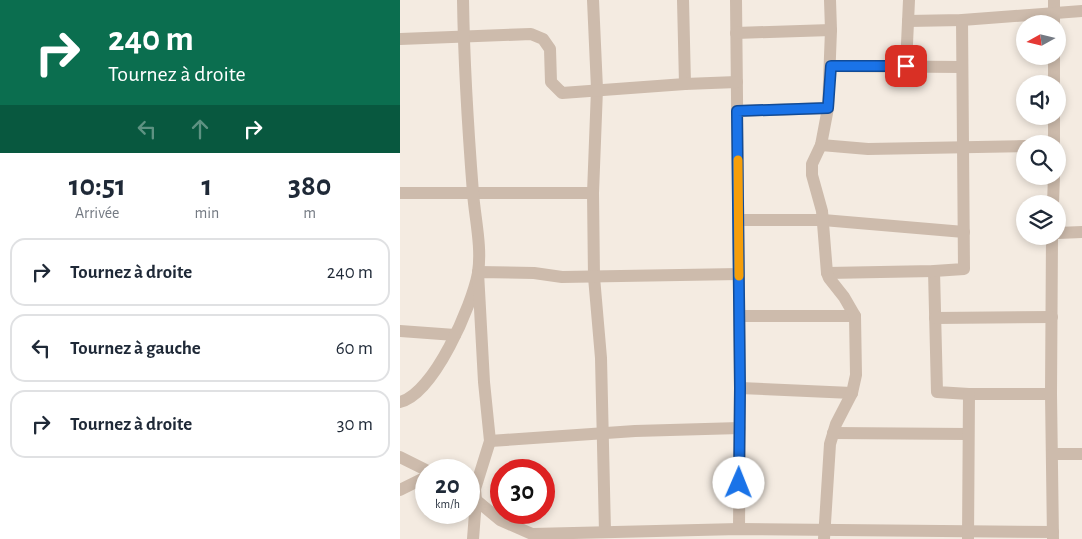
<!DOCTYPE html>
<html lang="fr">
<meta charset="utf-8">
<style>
body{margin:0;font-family:"Alegreya Sans",sans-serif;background:#f6f6f7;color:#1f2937;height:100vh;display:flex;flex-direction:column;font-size:19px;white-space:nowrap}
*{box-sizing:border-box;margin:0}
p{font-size:16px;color:#747a83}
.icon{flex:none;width:28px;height:28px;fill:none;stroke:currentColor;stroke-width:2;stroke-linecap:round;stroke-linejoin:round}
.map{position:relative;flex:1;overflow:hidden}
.side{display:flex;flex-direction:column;background:#fff;width:400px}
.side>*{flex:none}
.top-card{background:#0b6e4f;color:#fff;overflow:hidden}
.needle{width:32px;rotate:262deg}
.fabs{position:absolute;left:616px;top:15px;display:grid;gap:10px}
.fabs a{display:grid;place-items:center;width:50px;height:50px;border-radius:50%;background:#fff;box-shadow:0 2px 8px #0003;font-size:25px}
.speed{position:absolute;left:15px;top:459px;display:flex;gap:10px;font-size:25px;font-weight:700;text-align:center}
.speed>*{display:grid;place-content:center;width:65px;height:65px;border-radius:50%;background:#fff;box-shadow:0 2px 8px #0003;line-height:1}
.speed small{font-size:12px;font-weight:400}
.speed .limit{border:8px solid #d22;background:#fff;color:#111}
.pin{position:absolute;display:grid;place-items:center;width:42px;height:42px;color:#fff;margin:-21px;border-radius:10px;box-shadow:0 2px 8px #0006}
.me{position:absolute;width:55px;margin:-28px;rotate:1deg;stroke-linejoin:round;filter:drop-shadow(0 0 4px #0008)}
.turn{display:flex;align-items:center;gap:18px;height:105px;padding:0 25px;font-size:22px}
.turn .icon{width:65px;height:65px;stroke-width:2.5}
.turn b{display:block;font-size:35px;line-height:42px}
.lanes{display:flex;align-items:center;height:48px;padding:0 25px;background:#0003;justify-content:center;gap:25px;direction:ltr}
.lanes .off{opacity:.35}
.eta{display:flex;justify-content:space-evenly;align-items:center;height:85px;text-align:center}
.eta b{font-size:30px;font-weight:700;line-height:35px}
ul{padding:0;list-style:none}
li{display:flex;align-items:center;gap:15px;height:68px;margin:0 10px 8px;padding:0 15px;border:2px solid #e0e1e3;border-radius:15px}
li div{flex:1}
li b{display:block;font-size:19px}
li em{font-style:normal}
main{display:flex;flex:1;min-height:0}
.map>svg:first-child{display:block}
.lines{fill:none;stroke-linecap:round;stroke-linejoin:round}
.minor{stroke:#cdbbac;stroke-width:12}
.route-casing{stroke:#114b97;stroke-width:12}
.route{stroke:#1a73e8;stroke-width:9}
.slow{stroke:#f59e0b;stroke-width:9}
</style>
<main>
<section class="side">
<div class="top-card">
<div class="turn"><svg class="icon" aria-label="right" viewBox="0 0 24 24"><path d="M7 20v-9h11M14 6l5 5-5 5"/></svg><div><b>240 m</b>Tournez à droite</div></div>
<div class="lanes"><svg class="icon off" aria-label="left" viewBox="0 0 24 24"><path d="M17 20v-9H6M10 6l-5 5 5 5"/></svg><svg class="icon off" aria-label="ahead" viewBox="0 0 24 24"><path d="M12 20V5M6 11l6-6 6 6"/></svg><svg class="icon" aria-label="right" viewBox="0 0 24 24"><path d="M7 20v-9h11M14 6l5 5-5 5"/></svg></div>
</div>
<div class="eta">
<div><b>10:51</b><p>Arrivée</p></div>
<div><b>1</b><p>min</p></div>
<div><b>380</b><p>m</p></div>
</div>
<ul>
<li><svg class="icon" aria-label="right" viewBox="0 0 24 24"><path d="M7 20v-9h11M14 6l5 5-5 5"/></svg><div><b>Tournez à droite</b></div><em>240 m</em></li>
<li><svg class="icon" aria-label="left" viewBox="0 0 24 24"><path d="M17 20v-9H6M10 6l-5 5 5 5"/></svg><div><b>Tournez à gauche</b></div><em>60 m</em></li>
<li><svg class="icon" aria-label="right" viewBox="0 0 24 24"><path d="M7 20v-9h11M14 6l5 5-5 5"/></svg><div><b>Tournez à droite</b></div><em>30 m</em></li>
</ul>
</section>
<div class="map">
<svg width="682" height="539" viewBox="0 0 682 539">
<rect width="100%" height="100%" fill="#f4ebe1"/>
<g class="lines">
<g class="minor">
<path d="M193 0 197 89 193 193 194 277 201 358 205 532"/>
<path d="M283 0 285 84"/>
<path d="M336 0 340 388 339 529"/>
<path d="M654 0V24"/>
<path d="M508 21 562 20 682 11"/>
<path d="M336 33 431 30"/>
<path d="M0 39 131 34 143 39 150 49 151 82 162 93 285 84 337 82"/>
<path d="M431 66 562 67"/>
<path d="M506 66 509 0"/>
<path d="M654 84V56"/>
<path d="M337 111 428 108"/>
<path d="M654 144V116"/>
<path d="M421 145 468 149 625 146"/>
<path d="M0 193H193"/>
<path d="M653 204 654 176"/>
<path d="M339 220H423L564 232"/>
<path d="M658 233 682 232"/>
<path d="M652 236 651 394 653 539"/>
<path d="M534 271 537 392 569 394H651"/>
<path d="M427 273 534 271 564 269 562 20"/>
<path d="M340 316H455"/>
<path d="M535 318 652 317"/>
<path d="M0 331 55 335"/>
<path d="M340 388 452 393"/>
<path d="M0 402C34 394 72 305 78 273 82 247 75 219 73 193 68 129 64 64 63 0"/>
<path d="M433 433 568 434"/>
<path d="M90 441 235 431 340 428"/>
<path d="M652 454H682"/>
<path d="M0 457 26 470"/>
<path d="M0 490 26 477"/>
<path d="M76 500 100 520 132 534 339 529 653 532"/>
<path d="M73 539 76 500 75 489 90 441 84 382 78 272 134 273 162 277 339 274"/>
<path d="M424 539 430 444 436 424 452 393 456 375 455 316 444 297 429 278 427 273 422 211 412 175V164L421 145 428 108 431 30 430 0"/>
<path d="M568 539 569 394"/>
</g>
</g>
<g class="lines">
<defs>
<path id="route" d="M339 483 340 388 337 111 428 108 431 66H506"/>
</defs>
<use href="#route" class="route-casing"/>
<use href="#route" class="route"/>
<path class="slow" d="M338 160 339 276"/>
</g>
</svg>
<div class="fabs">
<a><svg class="needle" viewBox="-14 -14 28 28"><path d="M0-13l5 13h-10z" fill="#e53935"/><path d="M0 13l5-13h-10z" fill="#747a83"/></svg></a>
<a><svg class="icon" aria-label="sound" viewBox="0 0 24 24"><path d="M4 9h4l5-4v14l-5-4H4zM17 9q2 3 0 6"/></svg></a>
<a><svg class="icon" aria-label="search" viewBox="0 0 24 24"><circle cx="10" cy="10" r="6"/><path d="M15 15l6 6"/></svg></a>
<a><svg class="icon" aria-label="layers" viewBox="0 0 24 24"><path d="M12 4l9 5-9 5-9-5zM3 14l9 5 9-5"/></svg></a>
</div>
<div class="speed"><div>20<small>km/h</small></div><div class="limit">30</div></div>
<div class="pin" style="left:506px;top:66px;background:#d93025"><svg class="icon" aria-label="arrive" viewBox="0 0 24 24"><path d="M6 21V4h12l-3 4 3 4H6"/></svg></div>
<svg class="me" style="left:339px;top:483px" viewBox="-20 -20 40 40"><circle r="19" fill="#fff"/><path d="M0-13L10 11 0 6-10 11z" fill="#1a73e8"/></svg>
</div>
</main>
